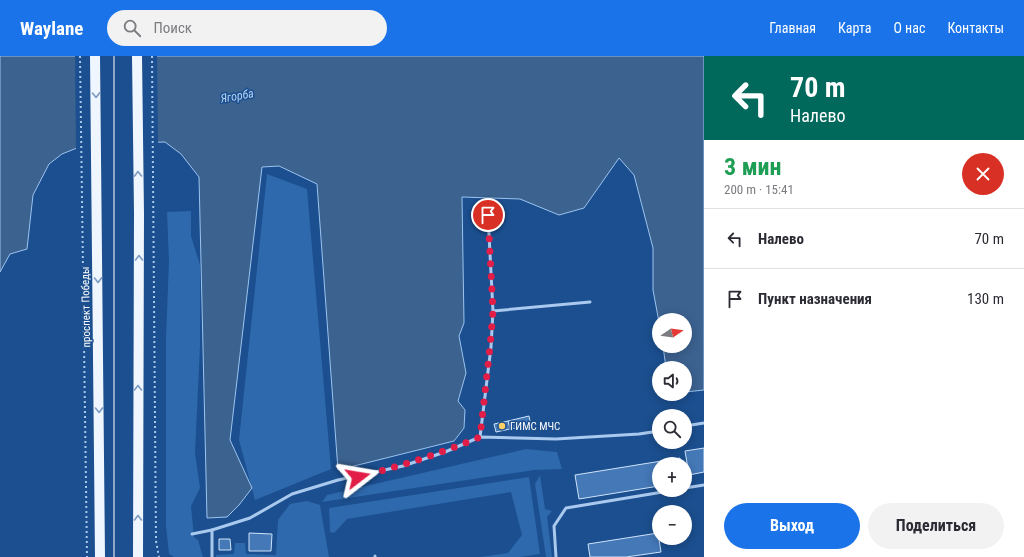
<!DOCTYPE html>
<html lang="ru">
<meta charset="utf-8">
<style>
body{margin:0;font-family:"Roboto Condensed",sans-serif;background:#f2f2f3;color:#2b2b33;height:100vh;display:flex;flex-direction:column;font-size:15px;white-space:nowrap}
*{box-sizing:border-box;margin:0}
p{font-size:13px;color:#7c7c81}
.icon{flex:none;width:22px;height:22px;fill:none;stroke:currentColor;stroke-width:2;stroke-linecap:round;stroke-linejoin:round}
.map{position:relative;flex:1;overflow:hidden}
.details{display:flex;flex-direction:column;background:#fff;width:320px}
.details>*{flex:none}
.guide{background:#00695c;color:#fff;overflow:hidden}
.needle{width:26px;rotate:77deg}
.fabs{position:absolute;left:652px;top:257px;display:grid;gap:8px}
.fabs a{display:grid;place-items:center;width:40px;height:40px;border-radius:50%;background:#fff;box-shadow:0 2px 10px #0003;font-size:20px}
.pin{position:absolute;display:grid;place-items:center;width:34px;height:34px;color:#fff;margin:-17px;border:2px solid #fff;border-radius:50%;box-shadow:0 1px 4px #0007}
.me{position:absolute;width:44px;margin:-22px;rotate:76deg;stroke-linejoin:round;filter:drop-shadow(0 0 3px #0008)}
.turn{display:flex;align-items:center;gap:14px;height:84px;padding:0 20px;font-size:18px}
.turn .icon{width:52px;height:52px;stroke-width:2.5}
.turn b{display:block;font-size:28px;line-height:34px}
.round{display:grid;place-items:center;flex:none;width:42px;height:42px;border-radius:21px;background:#f2f2f3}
.summary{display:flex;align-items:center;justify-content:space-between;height:68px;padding:0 20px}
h1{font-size:24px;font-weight:700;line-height:30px;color:#1e9e55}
.button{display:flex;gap:8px;margin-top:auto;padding:8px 20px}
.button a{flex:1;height:46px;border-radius:24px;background:#1a73e8;color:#fff;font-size:16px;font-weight:700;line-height:46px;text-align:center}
.button a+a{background:#f2f2f3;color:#2b2b33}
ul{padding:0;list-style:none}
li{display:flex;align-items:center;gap:12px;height:60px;padding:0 20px;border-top:1px solid #e1e1e2}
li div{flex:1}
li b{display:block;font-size:15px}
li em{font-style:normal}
header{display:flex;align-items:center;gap:24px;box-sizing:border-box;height:56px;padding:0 20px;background:#1a73e8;color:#fff}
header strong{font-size:19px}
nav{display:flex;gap:22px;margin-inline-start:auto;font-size:14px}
.search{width:280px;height:36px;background:#f2f2f3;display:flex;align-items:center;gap:10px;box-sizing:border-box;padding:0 14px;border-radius:22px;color:#7c7c81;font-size:15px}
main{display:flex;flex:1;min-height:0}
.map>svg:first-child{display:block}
.green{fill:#2e69ad}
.water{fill:#3c6290;stroke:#9cc4f0}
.pier{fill:#1b4f8f}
.building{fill:#4478b7;stroke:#cfe3fa}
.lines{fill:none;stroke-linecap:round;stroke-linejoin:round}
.path{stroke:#a9c9ee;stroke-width:2;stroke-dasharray:2 3;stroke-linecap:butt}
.lane{stroke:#a9c9ee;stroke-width:3}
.primary{stroke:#f0f6ff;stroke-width:10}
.tram{stroke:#fff;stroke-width:1}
.oneway{stroke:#7b9ac1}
.route{stroke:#e11d48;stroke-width:7;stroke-dasharray:0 12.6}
.poi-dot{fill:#ffd166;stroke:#1b4f8f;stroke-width:1.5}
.labels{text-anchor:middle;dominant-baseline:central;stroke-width:3;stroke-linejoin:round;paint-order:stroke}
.street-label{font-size:11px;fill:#fff;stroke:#1b4f8f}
.poi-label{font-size:11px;fill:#fff;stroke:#1b4f8f;text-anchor:start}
.water-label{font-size:12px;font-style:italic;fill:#b5d3f5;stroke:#1b4f8f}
</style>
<header>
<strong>Waylane</strong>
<div class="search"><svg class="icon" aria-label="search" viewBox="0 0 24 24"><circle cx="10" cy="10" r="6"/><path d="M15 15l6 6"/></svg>Поиск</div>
<nav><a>Главная</a><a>Карта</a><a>О нас</a><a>Контакты</a></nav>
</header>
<main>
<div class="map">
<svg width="704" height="501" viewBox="0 0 704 501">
<rect width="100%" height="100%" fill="#1b4f8f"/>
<g class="green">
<path d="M267 118 307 133 331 413 255 444 239 384Z"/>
<path d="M191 155V180L200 209V290L195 397 200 432 191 450 194 481 198 484 203 501H174L169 498 166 470V281L169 205 167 156Z"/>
<path d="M526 393 557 396 562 413 534 414 322 446 327 439Z"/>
<path d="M540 419 545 453 552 455 547 461 552 501H546L535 428Z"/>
<path d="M529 421 540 498 520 501H480L508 497 522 479 511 436 347 463 334 477 330 476 329 452Z"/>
<path d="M307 445 320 449 329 501H216V499L234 498 235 487H245L246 498 276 499 278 464 290 448Z"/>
</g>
<path class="water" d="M0 0H704V334L685 336V312H666L663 290H685V264H659V266L653 234V192L634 119 619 102 584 152 559 159 520 143 462 141 464 267 459 280 466 317 458 345 465 354 464 372 454 385 338 414 317 128 279 110 262 111 230 384 252 432 239 449 227 461 207 462 199 121 181 98 165 86 87 88 62 98 49 108 33 139 27 193 10 198 0 216Z"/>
<path class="pier" d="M75 0H157L158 89 87 90 76 95Z"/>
<g class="building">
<path d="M529 360 531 370 510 373 508 365Z"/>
<path d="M508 365 510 373 496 376 494 368Z"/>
<path d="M704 392V416L689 419 685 395Z"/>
<path d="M680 402 681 408H659V430L579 443 575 419Z"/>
<path d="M249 477 272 478 271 495H249Z"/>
<path d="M658 477 661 496 626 501H590L588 488Z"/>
<path d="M219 483H230L231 494H219Z"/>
</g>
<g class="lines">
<g class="path">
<path d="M80 0 87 501"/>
<path d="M152 0 156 485 159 501"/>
</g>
<g class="lane">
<path d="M493 255 590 246"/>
<path d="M685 370 704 367"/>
<path d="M480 381 491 291 493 255 488 159"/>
<path d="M685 432 704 429"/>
<path d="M192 478 212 474"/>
<path d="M375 500V501"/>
<path d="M212 501V474L250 462 292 438 338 424 403 410 445 396 480 381 556 383 639 378 659 375"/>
<path d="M556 501 554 470 566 452 675 434"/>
</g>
<g class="primary">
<path d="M95 0 100 501"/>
<path d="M137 0 139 157 138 501"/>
</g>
<path class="tram" d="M114 0V501"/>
</g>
<defs><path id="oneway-chevron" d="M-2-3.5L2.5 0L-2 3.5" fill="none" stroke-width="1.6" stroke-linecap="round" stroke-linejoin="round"/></defs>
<g class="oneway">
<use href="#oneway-chevron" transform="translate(96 39) rotate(89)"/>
<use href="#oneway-chevron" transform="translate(138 118) rotate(-91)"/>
<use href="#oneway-chevron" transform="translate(139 202) rotate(-90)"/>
<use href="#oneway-chevron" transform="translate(98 224) rotate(89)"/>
<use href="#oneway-chevron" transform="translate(138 332) rotate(-90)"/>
<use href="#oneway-chevron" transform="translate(99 354) rotate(89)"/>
<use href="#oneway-chevron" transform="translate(138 462) rotate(-90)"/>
</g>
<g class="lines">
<path class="route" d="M358 421C400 410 440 398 480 381L490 291 493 255 488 159"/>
</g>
<circle class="poi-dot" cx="502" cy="370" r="4"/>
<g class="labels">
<g class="street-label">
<text transform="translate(86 251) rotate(-91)">проспект Победы</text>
</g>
<g class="poi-label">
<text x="510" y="370">ГИМС МЧС</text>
</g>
<g class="water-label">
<text transform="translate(237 40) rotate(-10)">Ягорба</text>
</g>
</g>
</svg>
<div class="fabs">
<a><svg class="needle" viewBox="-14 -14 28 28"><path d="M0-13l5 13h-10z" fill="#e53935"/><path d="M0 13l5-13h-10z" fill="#7c7c81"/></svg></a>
<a><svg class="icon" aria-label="sound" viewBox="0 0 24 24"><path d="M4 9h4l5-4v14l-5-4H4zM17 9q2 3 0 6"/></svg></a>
<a><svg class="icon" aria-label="search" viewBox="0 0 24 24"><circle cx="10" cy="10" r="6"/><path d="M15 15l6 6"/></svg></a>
<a>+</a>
<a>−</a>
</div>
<div class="pin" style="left:488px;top:159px;background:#d93025"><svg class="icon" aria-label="arrive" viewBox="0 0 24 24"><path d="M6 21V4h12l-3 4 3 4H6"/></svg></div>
<svg class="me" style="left:358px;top:421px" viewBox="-20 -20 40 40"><path d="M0-17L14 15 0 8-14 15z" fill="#e11d48" stroke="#fff" stroke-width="4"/></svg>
</div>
<section class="details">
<div class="guide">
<div class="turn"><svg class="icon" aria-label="left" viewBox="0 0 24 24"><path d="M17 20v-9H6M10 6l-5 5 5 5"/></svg><div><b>70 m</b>Налево</div></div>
</div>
<div class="summary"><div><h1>3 мин</h1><p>200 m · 15:41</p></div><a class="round" style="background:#d93025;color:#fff"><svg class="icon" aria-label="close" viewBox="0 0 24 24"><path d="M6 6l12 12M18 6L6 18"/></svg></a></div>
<ul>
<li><svg class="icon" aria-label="left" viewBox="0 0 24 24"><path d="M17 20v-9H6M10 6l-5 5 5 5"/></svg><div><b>Налево</b></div><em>70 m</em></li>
<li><svg class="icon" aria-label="arrive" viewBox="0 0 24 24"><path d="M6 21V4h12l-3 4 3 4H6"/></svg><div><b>Пункт назначения</b></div><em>130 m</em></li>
</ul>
<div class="button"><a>Выход</a><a>Поделиться</a></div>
</section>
</main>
